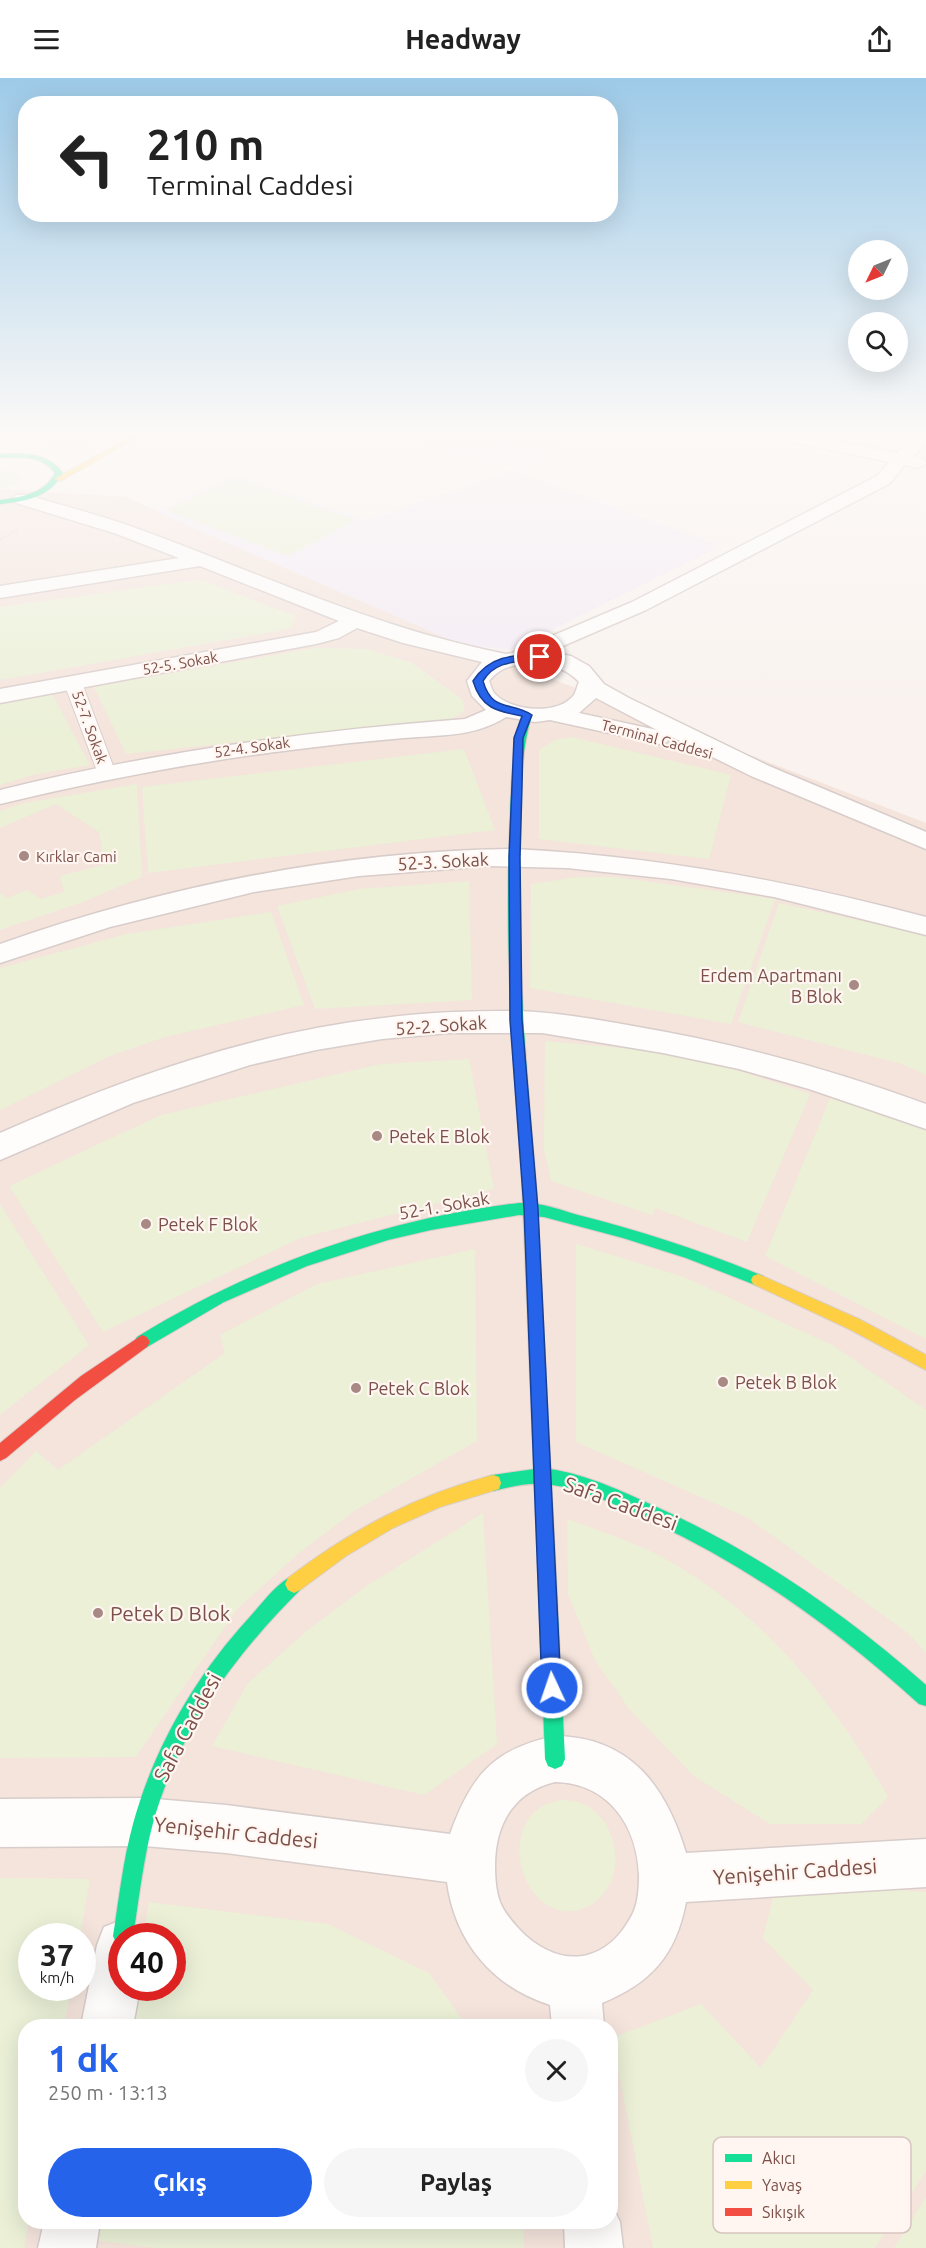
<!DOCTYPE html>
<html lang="tr">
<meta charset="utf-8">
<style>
body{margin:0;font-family:Ubuntu,sans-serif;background:#f6f6f6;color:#222;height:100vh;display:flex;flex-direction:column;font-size:22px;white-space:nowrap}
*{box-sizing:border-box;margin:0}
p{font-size:20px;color:#767676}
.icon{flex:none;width:33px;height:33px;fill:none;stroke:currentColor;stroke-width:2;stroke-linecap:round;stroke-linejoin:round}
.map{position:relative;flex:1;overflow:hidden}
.details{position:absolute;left:18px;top:1941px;width:600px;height:210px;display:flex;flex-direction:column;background:#fff;border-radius:24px;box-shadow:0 6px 24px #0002}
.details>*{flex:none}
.hud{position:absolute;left:18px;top:18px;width:600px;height:126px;border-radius:24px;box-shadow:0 6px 24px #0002;background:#fff;color:#222;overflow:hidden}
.needle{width:39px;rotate:227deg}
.controls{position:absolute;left:848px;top:162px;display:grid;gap:12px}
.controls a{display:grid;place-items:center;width:60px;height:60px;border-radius:50%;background:#fff;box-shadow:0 6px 24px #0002;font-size:30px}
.speed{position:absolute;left:18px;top:1845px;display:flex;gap:12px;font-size:30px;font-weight:700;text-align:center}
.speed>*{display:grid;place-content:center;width:78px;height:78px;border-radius:50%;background:#fff;box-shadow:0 6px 24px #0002;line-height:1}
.speed small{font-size:15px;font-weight:400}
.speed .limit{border:9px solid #d22;background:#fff;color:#111}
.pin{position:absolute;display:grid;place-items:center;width:51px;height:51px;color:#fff;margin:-26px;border:3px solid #fff;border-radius:50%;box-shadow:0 2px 6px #0007}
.me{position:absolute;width:66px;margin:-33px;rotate:357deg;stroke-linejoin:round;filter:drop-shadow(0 0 4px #0008)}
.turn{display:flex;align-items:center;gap:21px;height:126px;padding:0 30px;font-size:27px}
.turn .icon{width:78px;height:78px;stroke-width:2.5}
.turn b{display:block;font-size:42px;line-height:51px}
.round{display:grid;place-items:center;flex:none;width:63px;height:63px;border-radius:32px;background:#f6f6f6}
.summary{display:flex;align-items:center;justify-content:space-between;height:102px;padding:0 30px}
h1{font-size:36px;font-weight:600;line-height:45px;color:#2563eb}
.button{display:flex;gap:12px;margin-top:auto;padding:12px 30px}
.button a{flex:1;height:69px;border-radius:36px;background:#2563eb;color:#fff;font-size:24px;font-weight:600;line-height:69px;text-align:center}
.button a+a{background:#f6f6f6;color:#222}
header{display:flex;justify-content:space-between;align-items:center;height:78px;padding:0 30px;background:#fff;font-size:27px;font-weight:600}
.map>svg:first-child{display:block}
.residential{fill:#f4e4dc;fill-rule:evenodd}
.education{fill:#f3ebf5}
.green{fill:#ebf0d7}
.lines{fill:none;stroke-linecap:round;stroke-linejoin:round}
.lane-casing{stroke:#d8cdca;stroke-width:2}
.street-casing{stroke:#d8cdca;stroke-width:3}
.fast-casing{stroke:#dacecb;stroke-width:2}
.slow-casing{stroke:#dacecb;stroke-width:2}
.jam-casing{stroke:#dacecb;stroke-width:2}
.path{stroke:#dcd0ce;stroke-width:2;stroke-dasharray:1 2;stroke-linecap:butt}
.lane{fill:#fefdfc;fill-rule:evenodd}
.street{fill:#fefdfc;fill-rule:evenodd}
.fast{fill:#16e098;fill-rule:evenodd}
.slow{fill:#ffcf43;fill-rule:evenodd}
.jam{fill:#f24e42;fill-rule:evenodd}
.route{fill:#2563eb;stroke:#184099;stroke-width:1.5}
.poi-dot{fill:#a88983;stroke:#fff6f1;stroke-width:2}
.labels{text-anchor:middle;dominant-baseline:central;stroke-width:4.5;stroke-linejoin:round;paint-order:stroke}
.far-street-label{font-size:15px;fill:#7c5049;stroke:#fff6f1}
.far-poi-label{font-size:15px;fill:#7c5049;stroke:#fff6f1;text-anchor:start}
.street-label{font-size:18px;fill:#7c5049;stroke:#fff6f1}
.poi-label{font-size:18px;fill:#7c5049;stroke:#fff6f1;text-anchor:start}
.near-street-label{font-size:21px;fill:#7c5049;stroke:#fff6f1}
.near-poi-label{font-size:21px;fill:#7c5049;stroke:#fff6f1;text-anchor:start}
.key{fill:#fff6f1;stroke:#d8c4bf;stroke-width:1.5}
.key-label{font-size:16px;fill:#7c5049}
</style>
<header><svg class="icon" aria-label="menu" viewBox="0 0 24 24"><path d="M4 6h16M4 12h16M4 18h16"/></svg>Headway<svg class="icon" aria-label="share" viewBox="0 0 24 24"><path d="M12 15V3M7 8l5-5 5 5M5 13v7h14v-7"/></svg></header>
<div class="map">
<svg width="926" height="2170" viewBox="0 0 926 2170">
<rect width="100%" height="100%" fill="#f9f2ee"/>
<path class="residential" d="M0 411 125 419 472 570 926 745V2170H0ZM32 1858H82V1910H32ZM122 1858H172V1910H122ZM26 1948H610V2144H26Z"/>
<g class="education">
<path d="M358 354H589L521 391Z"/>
<path d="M513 392 712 465V472L512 572 462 567 158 435 233 397 367 443Z"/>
</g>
<g class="green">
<path d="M62 354H113L77 373 40 364Z"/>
<path d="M0 392 19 395 22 401 15 407 0 411Z"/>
<path d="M235 401 355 442 288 478 166 432Z"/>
<path d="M200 502 295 538 294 545 289 551 0 602V529Z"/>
<path d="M314 570 367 571 412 585 462 621 465 633 451 641 126 676 94 609Z"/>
<path d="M51 614 90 687 36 696 0 707V624Z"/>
<path d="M572 659 731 697 709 781 539 761V672L555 662Z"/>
<path d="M464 671 495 752 148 795 142 709Z"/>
<path d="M137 706 142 799 83 824 0 852V815L7 820 27 812 41 821 64 814 60 798 104 787 99 754 56 726 0 750V733L24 725Z"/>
<path d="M578 799H615L775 821 731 946 530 910 531 806Z"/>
<path d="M469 803 472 922 315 931 277 828 360 811Z"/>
<path d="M779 825 926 857V997L902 986 738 944Z"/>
<path d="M271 834 304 927 165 959 110 978 0 1032V890L127 856Z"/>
<path d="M545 963 665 974 720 987 810 1016 747 1164 655 1130 652 1137 551 1103 544 1071Z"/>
<path d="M469 981 494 1111 300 1160 103 1254 9 1108 161 1037 381 986Z"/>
<path d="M830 1020 926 1049V1261L765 1178Z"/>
<path d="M0 1126 89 1267 0 1337Z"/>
<path d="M576 1166 684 1199 834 1268 926 1332V1575L908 1555 748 1440 576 1364Z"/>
<path d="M475 1171 477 1363 354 1433 299 1475 237 1531 136 1679 0 1680V1410L36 1373 58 1392 225 1275 220 1257 317 1206Z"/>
<path d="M483 1435 497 1666 424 1717 212 1668 248 1605 309 1551 365 1509Z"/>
<path d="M567 1441C598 1452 630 1463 660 1478 762 1533 832 1620 888 1719L861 1746H770L694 1698 630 1632 595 1582 568 1516Z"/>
<path d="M563 1722C569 1723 576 1723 581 1725 610 1736 623 1776 611 1803 605 1816 597 1826 582 1831 519 1851 489 1730 563 1722Z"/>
<path d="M0 1800 90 1801 80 1858H32V1910H71L64 1948H26V2144H29L24 2170H0Z"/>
<path d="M777 1803 926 1814V2093L875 2170H653L612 1960 701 1926 761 1990 813 1912 763 1860Z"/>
<path d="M149 1824 328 1846 429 1895 467 1948H126L133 1910H172V1858H143Z"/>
<path d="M926 2119V2170H894Z"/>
<path d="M90 2144H523L524 2170H156L86 2161Z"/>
</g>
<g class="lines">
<defs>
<path id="lane" d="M73 600 79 601 82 605 115 693 113 697H99L97 693 64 605 67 601Z"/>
<g id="street">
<path d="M762 354H792L897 375 919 354H926V365L913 379 924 381 926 386 918 390 905 387 889 406 646 532 549 574 571 578 589 588 604 606 629 620 769 688 926 754V771L751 698 670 658 667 664 659 666 550 642 535 644 506 639C475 659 440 657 404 660 367 663 329 667 291 672 193 684 96 703 0 726V712C154 674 308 653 465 641L486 632 472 618 467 603 482 584 403 565 357 550 339 560 316 566 0 625V611L316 554 339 543 200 488 0 520V508L179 480 114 455 16 425 13 421 16 417H28C66 429 104 438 141 452 264 497 377 551 506 576L512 575 632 524 877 398 889 384 770 359ZM540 585C555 588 568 592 579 604 577 608 576 614 574 617 558 638 511 633 495 616 492 613 491 608 489 603 504 585 518 587 540 585ZM596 620 657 652 579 635Z"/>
<path d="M515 771C655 778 790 803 926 839V857L774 819 671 801 567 790 489 788 359 798 254 814 110 849 0 885V866C165 808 340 773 515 771Z"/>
<path d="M515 933C555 934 594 941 633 948 733 965 831 991 926 1026V1051L809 1011 739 991 663 975 542 955H449L382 961 316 972 250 987 133 1025 0 1082V1055C122 1001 250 955 383 940 427 934 471 933 515 933Z"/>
<path d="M555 1658C631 1659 666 1709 686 1775L926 1761V1809L686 1824C676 1877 651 1905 602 1925L604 1948H552L550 1927C493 1909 455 1864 447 1804L226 1775 144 1768 0 1769V1721L144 1720 226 1727 450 1756C471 1698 493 1671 555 1658ZM555 1704C608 1705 637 1747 639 1797 639 1810 638 1826 632 1837 605 1889 556 1891 518 1850 511 1842 504 1834 500 1824 496 1813 495 1800 495 1788 495 1747 513 1714 555 1704Z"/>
<path d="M122 1842 140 1849 144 1858H122V1910H140L133 1948H81L97 1867 104 1849Z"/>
<path d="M610 2123 620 2144 623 2170H565L564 2144H610Z"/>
<path d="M44 2144H100L96 2170H38Z"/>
</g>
<g id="fast">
<path d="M0 376C24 375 47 374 63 395 49 420 26 423 0 426V422C22 419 44 416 55 395 42 377 20 379 0 380Z"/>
<path d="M527 634 532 637C519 679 521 724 520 768 517 880 526 992 536 1104L534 1108H524L522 1104C514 992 505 880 509 768 511 724 510 679 522 637Z"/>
<path d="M519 1125C540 1124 558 1131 578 1137 641 1153 703 1173 763 1198L765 1202 763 1206 758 1208 686 1180 623 1160 544 1139 519 1137 431 1152 388 1162 307 1188 224 1224 147 1269 142 1271 137 1269 134 1264 137 1259C253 1188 383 1141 519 1125Z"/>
<path d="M542 1390C580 1394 615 1410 650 1426 752 1471 842 1533 926 1607V1628L919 1626C835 1550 745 1485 641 1439 610 1424 577 1408 542 1406 526 1405 509 1409 493 1413L487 1411 485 1405 487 1399 493 1397Z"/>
<path d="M294 1497 300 1500 303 1506 300 1512C234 1578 178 1654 153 1745 143 1782 139 1821 133 1858H122V1868L116 1865 113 1858C119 1821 123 1782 133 1746 154 1670 195 1599 248 1541 261 1527 276 1505 294 1497Z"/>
<path d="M548 1508 554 1511 557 1517 565 1681 562 1688 555 1691 548 1688 545 1681 539 1517 542 1511Z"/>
</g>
<g id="slow">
<path d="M140 354H147L61 403 54 401Z"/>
<path d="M529 1099 534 1100 536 1104 557 1517 554 1523 548 1526 542 1523 539 1517 522 1104 524 1100Z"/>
<path d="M758 1196 859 1241 926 1277V1292L849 1251 753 1206 751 1202 753 1198Z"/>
<path d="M493 1397 499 1399 501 1405 499 1411 440 1429 393 1450 346 1478 300 1512 294 1515 288 1512 285 1506 288 1500C351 1452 416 1417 493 1397Z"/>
</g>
<path id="jam" d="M142 1257 147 1259 150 1264 147 1269 75 1322 6 1380 0 1383V1365L81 1298Z"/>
</defs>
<use href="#lane" class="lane-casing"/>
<use href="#street" class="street-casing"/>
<use href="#fast" class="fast-casing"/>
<use href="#slow" class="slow-casing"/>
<use href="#jam" class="jam-casing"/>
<g class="path">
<path d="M172 364 192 354"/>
<path d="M0 461 18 452"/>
</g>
<use href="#lane" class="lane"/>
<use href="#street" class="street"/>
<use href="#fast" class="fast"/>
<use href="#slow" class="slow"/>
<use href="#jam" class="jam"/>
</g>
<linearGradient id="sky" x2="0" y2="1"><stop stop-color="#9dcae8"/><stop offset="0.54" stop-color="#fcf9f7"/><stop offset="1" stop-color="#fcf9f7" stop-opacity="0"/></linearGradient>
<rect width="926" height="658" fill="url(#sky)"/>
<path class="route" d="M540 576 544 579 543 581C520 585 497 580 483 603 492 635 511 623 532 637L523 660 522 708 520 779 522 942 538 1131 561 1610 558 1617 552 1620 545 1617 542 1610 524 1131 510 942 509 779 514 660 522 638C496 633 481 630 473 603 489 578 512 577 540 576Z"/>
<g class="poi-dot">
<circle cx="24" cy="778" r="6"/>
<circle cx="854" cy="907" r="6"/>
<circle cx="377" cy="1058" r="6"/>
<circle cx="146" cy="1146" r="6"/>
<circle cx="723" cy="1304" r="6"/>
<circle cx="356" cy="1310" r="6"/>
<circle cx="98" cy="1535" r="6"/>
</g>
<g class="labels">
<g class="far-street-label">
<text transform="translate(180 585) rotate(-10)">52-5. Sokak</text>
<text transform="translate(90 649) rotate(70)">52-7. Sokak</text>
<text transform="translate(657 661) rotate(15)">Terminal Caddesi</text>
<text transform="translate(252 669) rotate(-8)">52-4. Sokak</text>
</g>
<g class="far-poi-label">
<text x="36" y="778">Kırklar Cami</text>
</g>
<g class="street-label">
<text transform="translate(443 783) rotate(-3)">52-3. Sokak</text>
<text transform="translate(441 947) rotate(-4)">52-2. Sokak</text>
<text transform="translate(444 1127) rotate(-10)">52-1. Sokak</text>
</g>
<g class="poi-label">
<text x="842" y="897" text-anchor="end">Erdem Apartmanı<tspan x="842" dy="21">B Blok</tspan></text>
<text x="389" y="1058">Petek E Blok</text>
<text x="158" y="1146">Petek F Blok</text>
<text x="735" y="1304">Petek B Blok</text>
<text x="368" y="1310">Petek C Blok</text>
</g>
<g class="near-street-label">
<text transform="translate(621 1425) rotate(20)">Safa Caddesi</text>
<text transform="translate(187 1649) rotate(-62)">Safa Caddesi</text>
<text transform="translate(236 1754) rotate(6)">Yenişehir Caddesi</text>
<text transform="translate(795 1793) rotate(-4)">Yenişehir Caddesi</text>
</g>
<g class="near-poi-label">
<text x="110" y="1535">Petek D Blok</text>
</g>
</g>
<rect x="713" y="2059" width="198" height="96" rx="9" class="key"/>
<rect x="725" y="2076" width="27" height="8" fill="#16e098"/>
<rect x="725" y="2103" width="27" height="8" fill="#ffcf43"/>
<rect x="725" y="2130" width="27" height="8" fill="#f24e42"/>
<g class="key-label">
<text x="762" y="2086">Akıcı</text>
<text x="762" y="2113">Yavaş</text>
<text x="762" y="2140">Sıkışık</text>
</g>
</svg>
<div class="controls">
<a><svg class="needle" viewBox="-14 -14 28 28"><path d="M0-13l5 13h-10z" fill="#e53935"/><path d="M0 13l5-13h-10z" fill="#767676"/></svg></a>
<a><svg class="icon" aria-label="search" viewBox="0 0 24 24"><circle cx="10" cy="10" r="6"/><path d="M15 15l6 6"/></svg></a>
</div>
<div class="speed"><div>37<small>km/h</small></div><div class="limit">40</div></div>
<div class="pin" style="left:540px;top:579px;background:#d93025"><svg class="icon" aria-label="arrive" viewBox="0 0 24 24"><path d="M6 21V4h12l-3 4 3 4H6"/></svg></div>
<svg class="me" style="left:552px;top:1610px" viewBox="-20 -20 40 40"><circle r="17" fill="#2563eb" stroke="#fff" stroke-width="3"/><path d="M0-11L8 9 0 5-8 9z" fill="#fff"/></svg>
<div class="hud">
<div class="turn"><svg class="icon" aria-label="left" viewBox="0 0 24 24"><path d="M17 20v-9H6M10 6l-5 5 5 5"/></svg><div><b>210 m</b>Terminal Caddesi</div></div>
</div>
<section class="details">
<div class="summary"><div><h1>1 dk</h1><p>250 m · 13:13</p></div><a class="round"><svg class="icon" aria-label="close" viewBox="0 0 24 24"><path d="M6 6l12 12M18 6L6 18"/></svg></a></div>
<div class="button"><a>Çıkış</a><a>Paylaş</a></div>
</section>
</div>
